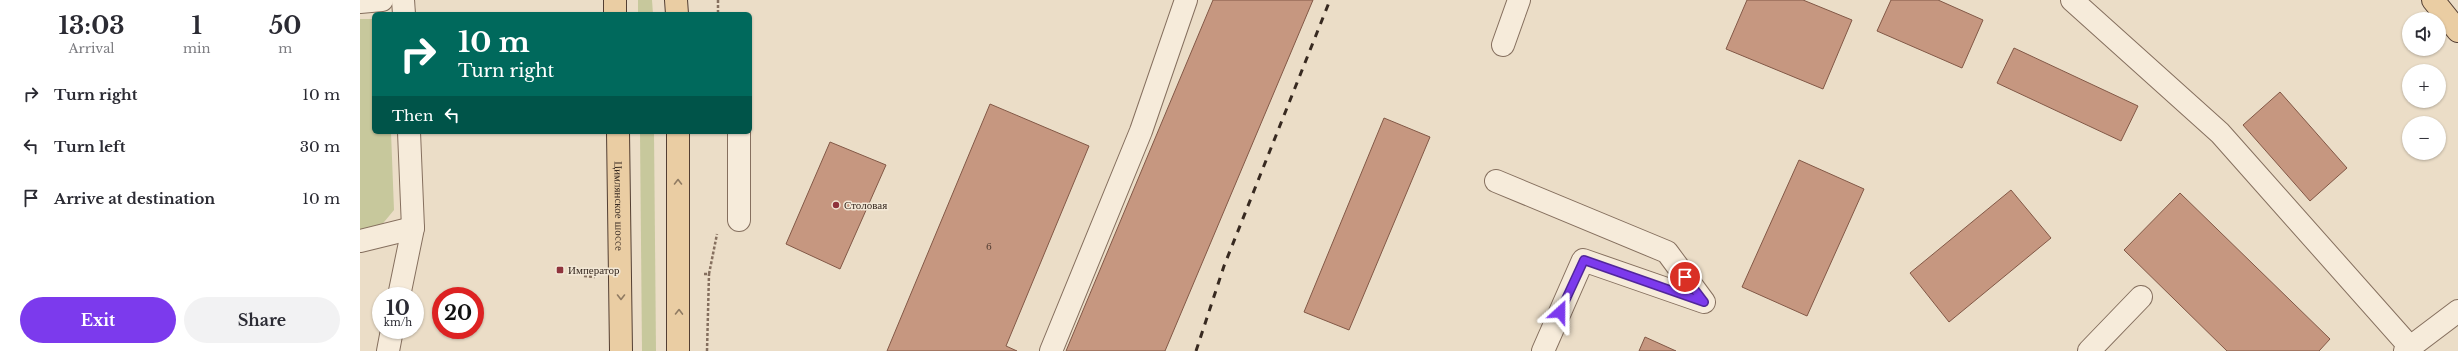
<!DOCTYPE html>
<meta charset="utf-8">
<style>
body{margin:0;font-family:"Libre Baskerville",serif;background:#f2f2f3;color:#2b2b33;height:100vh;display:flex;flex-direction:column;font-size:15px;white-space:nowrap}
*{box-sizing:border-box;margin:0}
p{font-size:13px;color:#7c7c81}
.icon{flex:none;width:22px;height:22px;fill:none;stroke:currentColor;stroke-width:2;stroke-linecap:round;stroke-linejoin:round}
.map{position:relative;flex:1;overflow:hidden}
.panel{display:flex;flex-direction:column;background:#fff;width:360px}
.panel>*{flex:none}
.guide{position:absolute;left:12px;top:12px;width:380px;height:122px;border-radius:6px;box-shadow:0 1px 3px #0004;background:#00695c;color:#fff;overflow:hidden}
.controls{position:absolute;left:2042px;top:12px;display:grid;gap:8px}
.controls a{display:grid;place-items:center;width:44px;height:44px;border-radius:50%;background:#fff;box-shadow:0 1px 3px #0004;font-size:20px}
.speed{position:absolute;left:12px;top:287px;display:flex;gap:8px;font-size:20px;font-weight:700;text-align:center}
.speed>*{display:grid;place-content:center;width:52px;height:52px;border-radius:50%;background:#fff;box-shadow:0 1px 3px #0004;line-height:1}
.speed small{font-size:10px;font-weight:400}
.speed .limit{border:6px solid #d22;background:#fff;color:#111}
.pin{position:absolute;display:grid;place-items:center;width:34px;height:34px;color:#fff;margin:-17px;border:2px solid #fff;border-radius:50%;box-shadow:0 1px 4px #0007}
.me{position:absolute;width:44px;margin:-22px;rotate:24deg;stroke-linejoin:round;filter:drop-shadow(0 0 3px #0008)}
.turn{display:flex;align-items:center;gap:14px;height:84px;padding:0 20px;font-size:18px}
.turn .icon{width:52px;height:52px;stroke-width:2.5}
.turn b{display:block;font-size:28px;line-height:34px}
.then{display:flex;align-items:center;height:38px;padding:0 20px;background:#0003;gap:8px;font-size:15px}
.eta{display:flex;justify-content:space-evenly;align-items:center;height:68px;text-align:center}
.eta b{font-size:24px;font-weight:700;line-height:28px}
.cta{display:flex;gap:8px;margin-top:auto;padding:8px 20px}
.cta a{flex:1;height:46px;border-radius:24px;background:#7c3aed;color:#fff;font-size:16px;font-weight:700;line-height:46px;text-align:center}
.cta a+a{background:#f2f2f3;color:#2b2b33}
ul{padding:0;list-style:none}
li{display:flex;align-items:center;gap:12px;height:52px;padding:0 20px}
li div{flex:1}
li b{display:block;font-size:15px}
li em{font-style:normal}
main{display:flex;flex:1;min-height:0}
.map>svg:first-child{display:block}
.green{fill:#c7c89c}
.building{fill:#c69780;stroke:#825846}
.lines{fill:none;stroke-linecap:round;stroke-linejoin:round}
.minor-casing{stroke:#856f5e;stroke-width:24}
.major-casing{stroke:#533e32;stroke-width:24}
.path{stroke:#856f5e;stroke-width:2.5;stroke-dasharray:3 2;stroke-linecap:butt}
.minor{stroke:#f6ebda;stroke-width:22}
.major{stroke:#eacda3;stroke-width:22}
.rail{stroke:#372920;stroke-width:3;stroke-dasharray:7 7;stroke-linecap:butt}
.oneway{stroke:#907b62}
.route-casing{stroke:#51269a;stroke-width:10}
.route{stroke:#7c3aed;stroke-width:7}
.poi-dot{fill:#8f333c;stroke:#f3e8d6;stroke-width:1.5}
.labels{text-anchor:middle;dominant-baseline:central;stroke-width:3;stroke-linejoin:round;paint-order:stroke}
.number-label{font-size:9px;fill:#5b4438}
.poi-label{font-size:11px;fill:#372920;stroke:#f3e8d6;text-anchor:start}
.street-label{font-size:11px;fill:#372920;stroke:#f3e8d6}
</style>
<main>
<section class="panel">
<div class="eta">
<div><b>13:03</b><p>Arrival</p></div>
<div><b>1</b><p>min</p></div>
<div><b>50</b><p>m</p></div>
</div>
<ul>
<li><svg class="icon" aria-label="right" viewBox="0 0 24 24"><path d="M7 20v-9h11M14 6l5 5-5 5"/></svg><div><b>Turn right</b></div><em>10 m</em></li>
<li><svg class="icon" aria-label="left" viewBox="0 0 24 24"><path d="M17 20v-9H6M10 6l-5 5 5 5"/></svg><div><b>Turn left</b></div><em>30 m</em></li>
<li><svg class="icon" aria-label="arrive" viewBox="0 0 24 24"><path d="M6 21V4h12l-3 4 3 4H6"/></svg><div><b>Arrive at destination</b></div><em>10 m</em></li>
</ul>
<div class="cta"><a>Exit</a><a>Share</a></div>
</section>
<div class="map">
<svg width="2098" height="351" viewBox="0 0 2098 351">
<rect width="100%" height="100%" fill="#ebddc7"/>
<g class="green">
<path d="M278 0H292L293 14H278Z"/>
<path d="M0 19H14V132H31L34 210 0 251Z"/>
<path d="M280 132H294L296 351H282Z"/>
</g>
<g class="building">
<path d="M853 0H953L805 351H706Z"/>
<path d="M1387 0H1443L1492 20 1463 89 1366 49Z"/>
<path d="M1531 0H1578L1623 20 1602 68 1517 31Z"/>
<path d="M1654 48 1778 106 1761 141 1637 83Z"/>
<path d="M1920 92 1987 168 1950 201 1883 125Z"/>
<path d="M630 104 729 146 646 346 657 351H527Z"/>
<path d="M1024 118 1070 137 989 330 944 312Z"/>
<path d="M470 142 526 165 480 269 426 244Z"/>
<path d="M1439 160 1504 189 1447 316 1382 287Z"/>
<path d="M1651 190 1691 238 1589 322 1550 273Z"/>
<path d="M1820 193 1970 339 1959 351H1867L1764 250Z"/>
<path d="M1285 337 1316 351H1279Z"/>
</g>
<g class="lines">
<defs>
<g id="minor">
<path d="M43 0 44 14"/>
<path d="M1712 0 1860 133 2050 347"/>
<path d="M0 2 22 0"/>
<path d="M1143 45 1159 0"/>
<path d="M379 132V220"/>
<path d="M1136 181 1307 252 1344 302 1223 260 1183 351"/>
<path d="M0 241 53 228"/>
<path d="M39 296 53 228 49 132"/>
<path d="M28 351 32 330"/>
<path d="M691 351 781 131 826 0"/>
<path d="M1729 351 1781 297"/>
<path d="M2045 351 2098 311"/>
</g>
<g id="major">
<path d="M255 0V14"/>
<path d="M316 0 317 14"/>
<path d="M2073 0 2098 31"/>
<path id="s1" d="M258 132 261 351"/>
<path d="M318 351V132"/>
</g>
</defs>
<use href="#minor" class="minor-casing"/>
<use href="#major" class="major-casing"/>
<g class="path">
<path d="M358 0V14"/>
<path d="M344 274H349L357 234"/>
<path d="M224 276 235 277"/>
<path d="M347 351 349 274"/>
</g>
<use href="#minor" class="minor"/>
<use href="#major" class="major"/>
<path class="rail" d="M836 351 864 266 970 0"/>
</g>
<defs><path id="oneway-chevron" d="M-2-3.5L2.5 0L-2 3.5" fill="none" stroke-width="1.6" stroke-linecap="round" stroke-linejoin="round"/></defs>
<g class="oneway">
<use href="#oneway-chevron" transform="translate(318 182) rotate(-90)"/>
<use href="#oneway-chevron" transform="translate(261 297) rotate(90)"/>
<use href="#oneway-chevron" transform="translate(319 312) rotate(-89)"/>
</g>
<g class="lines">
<defs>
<path id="route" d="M1200 312 1224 260 1344 302 1325 277"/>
</defs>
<use href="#route" class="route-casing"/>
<use href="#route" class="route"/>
</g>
<g class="poi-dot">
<circle cx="476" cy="205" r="4"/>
<rect x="196" y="266" width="8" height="8" rx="2"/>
</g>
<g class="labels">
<g class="number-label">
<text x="629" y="246">6</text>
</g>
<g class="poi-label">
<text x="484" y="205">Столовая</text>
<text x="208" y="270">Император</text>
</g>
<g class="street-label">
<text stroke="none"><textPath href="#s1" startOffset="74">Цимлянское шоссе</textPath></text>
</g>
</g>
</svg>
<div class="controls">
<a><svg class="icon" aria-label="sound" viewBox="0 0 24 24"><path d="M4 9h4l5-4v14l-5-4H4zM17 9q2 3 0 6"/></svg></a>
<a>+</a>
<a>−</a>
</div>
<div class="speed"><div>10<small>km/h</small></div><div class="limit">20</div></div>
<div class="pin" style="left:1325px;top:277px;background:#d93025"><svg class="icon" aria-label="arrive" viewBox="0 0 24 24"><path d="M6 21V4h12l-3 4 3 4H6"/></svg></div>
<svg class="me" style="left:1200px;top:312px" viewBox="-20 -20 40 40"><path d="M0-17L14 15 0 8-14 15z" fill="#7c3aed" stroke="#fff" stroke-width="4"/></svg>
<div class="guide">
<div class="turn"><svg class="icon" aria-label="right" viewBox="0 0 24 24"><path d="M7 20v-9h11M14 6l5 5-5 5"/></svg><div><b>10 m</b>Turn right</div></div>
<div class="then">Then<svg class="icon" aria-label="left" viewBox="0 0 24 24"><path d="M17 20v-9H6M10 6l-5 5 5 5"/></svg></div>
</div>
</div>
</main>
